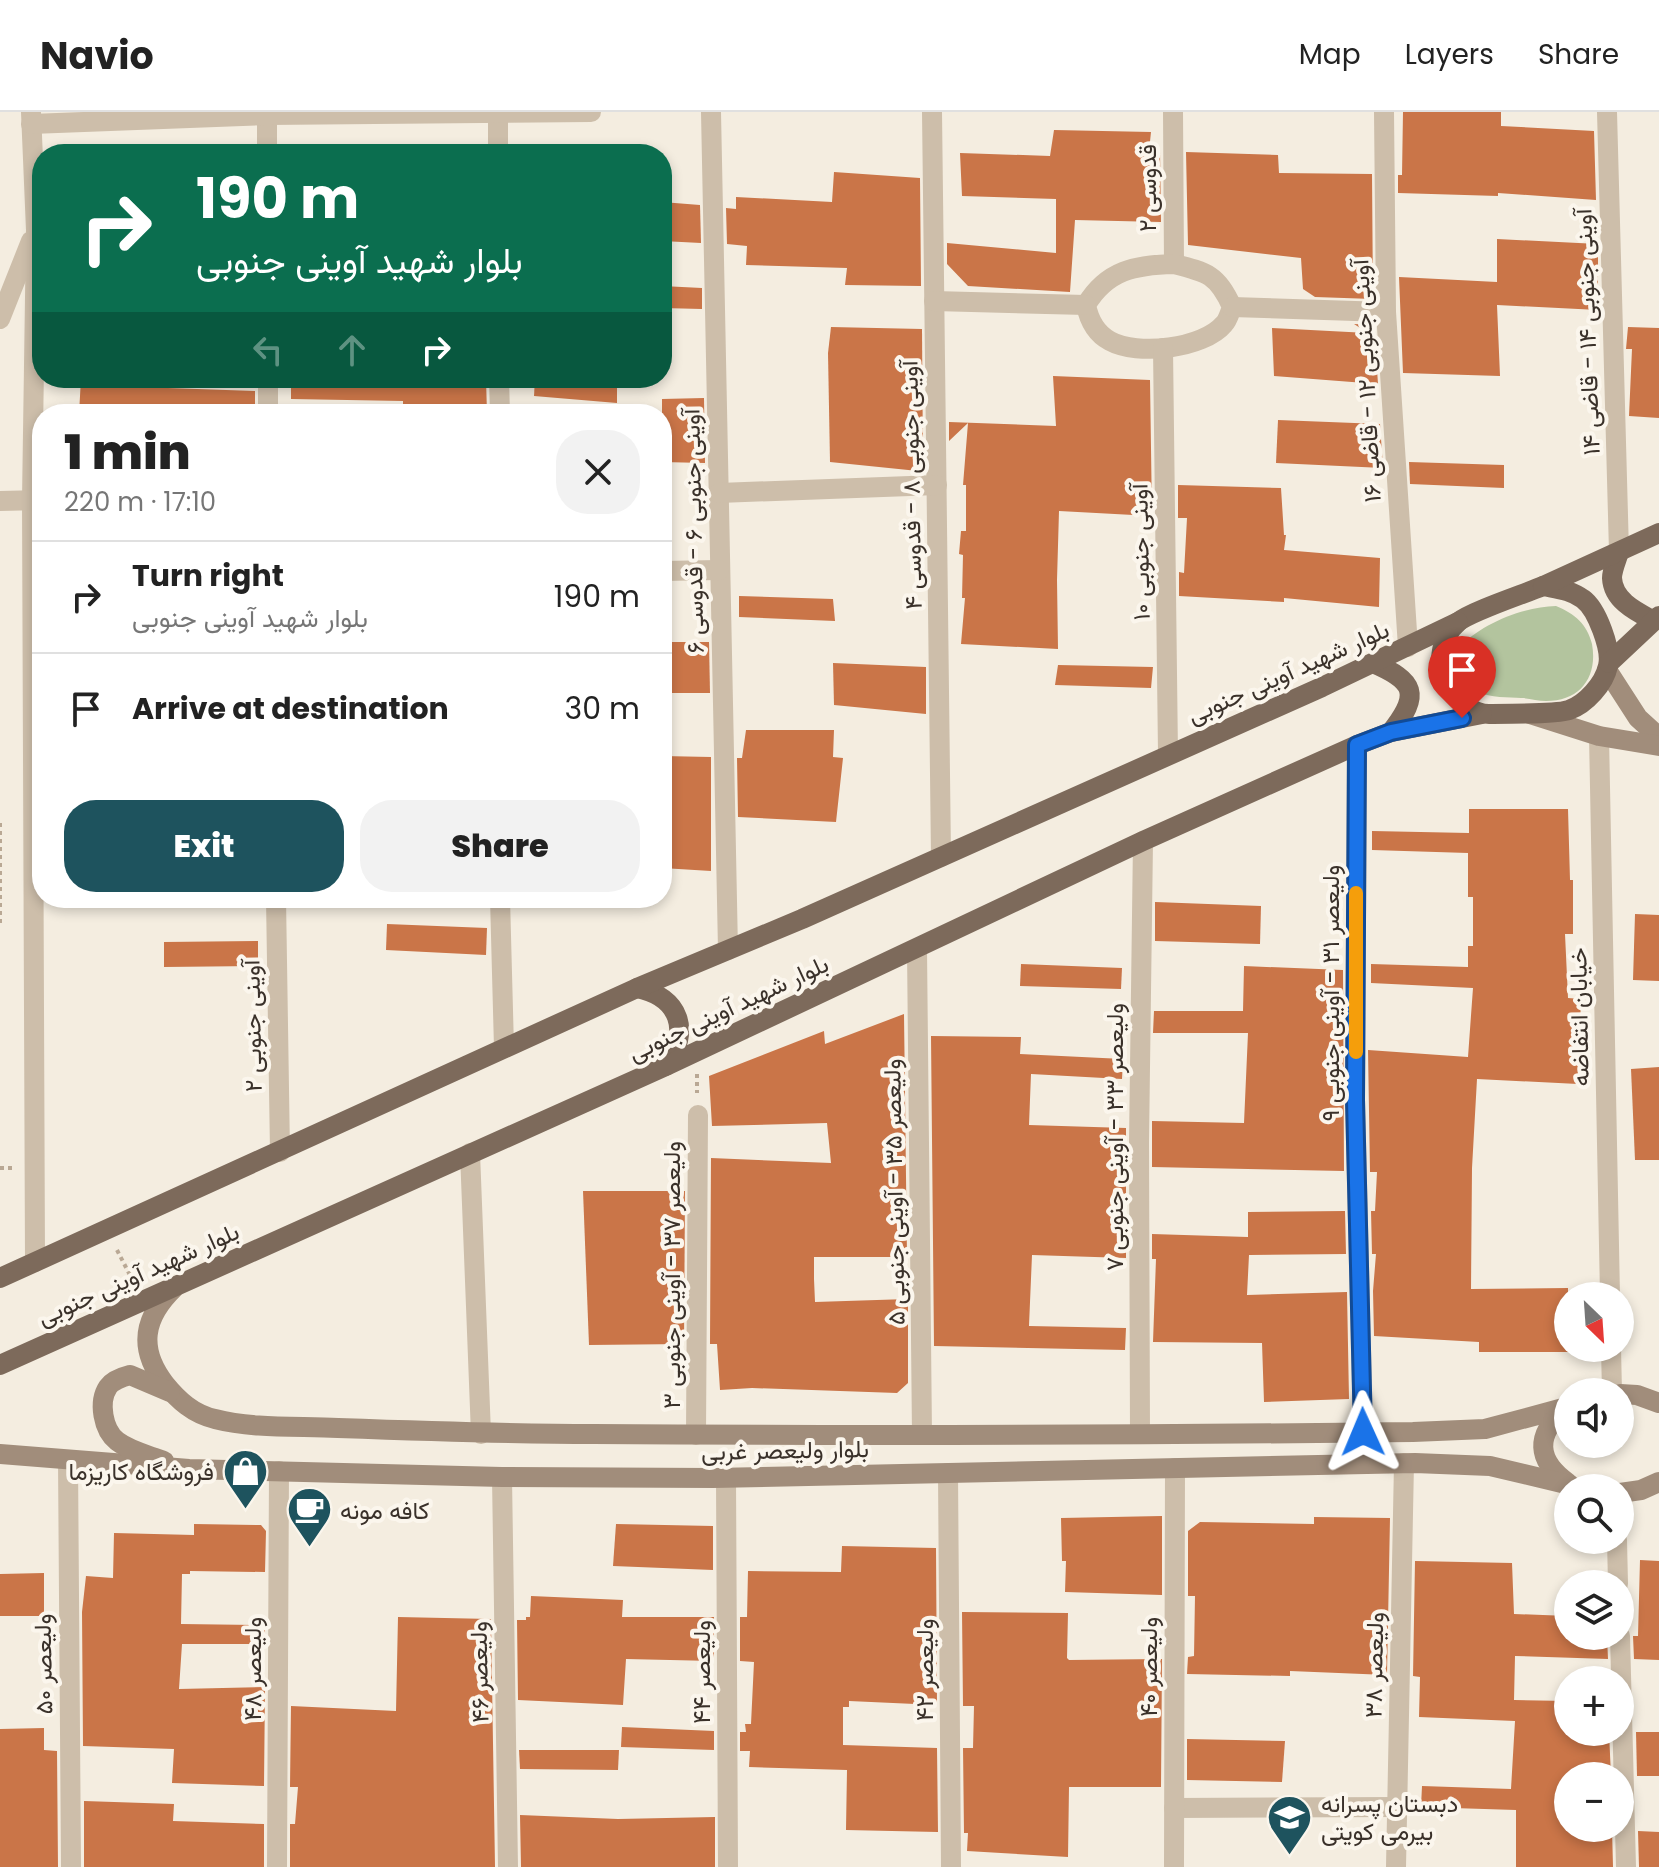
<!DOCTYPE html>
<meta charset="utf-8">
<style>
body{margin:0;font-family:Poppins,Vazirmatn,sans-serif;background:#f2f2f2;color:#222;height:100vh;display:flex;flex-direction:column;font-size:30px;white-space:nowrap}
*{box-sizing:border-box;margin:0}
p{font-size:26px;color:#767676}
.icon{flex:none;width:44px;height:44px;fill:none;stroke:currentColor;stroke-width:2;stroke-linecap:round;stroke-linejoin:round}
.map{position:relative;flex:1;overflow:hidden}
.panel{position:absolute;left:32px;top:292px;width:640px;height:504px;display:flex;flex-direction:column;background:#fff;border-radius:32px;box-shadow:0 4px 12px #0003}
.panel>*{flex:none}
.banner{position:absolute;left:32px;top:32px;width:640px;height:244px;border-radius:32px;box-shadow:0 4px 12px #0003;background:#0b6e4f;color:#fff;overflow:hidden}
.needle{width:52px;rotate:155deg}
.tools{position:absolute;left:1554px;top:1170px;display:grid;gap:16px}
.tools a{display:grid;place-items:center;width:80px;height:80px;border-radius:50%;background:#fff;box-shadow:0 4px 12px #0003;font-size:40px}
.pin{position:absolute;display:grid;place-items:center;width:68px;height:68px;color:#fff;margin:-82px -34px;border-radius:50% 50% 50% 0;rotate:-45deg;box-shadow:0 0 8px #0007}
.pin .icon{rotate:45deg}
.me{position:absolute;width:88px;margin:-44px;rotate:359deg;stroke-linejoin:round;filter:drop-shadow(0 0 6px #0008)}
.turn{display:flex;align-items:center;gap:28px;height:168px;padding:0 32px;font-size:36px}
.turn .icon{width:104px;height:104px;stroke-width:2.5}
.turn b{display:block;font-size:56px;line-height:68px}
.lanes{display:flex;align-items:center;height:76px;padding:0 32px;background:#0003;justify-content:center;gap:40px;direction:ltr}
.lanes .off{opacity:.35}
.round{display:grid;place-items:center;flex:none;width:84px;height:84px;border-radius:32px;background:#f2f2f2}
.headline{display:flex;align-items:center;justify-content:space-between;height:136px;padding:0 32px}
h1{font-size:48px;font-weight:800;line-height:60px}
.cta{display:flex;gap:16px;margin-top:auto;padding:16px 32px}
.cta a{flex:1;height:92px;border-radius:32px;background:#1e535e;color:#fff;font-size:32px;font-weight:800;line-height:92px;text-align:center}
.cta a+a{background:#f2f2f2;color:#222}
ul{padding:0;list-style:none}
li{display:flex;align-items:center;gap:24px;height:112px;padding:0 32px;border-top:2px solid #e0e0e0}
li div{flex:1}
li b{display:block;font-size:30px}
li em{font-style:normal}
header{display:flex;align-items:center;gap:48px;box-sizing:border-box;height:112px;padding:0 40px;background:#fff;border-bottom:2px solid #e0e0e0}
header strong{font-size:38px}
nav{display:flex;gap:44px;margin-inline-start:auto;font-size:28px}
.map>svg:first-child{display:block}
.green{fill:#b3c49e}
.building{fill:#ca7548}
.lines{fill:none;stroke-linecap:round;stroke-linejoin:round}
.path{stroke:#b9a894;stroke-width:4;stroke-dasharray:4 4;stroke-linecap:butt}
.street{stroke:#cdbeaa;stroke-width:20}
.secondary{stroke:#a18d7b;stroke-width:20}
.primary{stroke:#7d6a5b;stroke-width:20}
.route-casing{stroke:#114b97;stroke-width:20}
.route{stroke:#1a73e8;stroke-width:14}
.slow{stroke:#f59e0b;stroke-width:14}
.labels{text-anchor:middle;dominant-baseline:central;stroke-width:8;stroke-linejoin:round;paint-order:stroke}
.street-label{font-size:24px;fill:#3a312a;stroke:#fbf6ed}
.poi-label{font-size:24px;fill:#3a312a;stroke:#fbf6ed;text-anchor:start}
</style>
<header>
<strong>Navio</strong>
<nav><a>Map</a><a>Layers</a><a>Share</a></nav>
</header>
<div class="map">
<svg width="1659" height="1755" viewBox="0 0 1659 1755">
<rect width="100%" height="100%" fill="#f4ede0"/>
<path class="green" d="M1556 494C1575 502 1587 512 1592 532 1598 565 1580 589 1546 589 1538 589 1529 586 1521 586 1509 585 1490 586 1478 580 1464 573 1460 551 1458 537 1480 512 1523 495 1556 494Z"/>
<g class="building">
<path d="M1403 0H1501V14L1594 19 1596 88 1498 81V84L1398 81V63H1402Z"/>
<path d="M1054 18 1151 20 1149 39 1160 40 1161 110 1075 108 1070 180 968 174 947 152V131L1056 141V87L962 84 960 41 1050 44Z"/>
<path d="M1186 40 1278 43 1279 61 1372 62 1373 187 1315 185 1303 177 1301 146 1188 133Z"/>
<path d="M834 60 920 66 921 174 845 173 847 156 746 153 747 134 727 132 726 96 736 97V85L832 90Z"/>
<path d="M662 90 700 93 701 131 662 129Z"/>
<path d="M1497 127 1598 132V198L1497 193 1500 264 1403 261 1399 165 1497 170Z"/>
<path d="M662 174 702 176V197L662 196Z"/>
<path d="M1354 212 1374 213 1378 272 1274 264 1272 216 1368 221Z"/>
<path d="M831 215 922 217 923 354 918 359 830 350 828 241Z"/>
<path d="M1628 215 1659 216V306L1629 304 1632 237H1626Z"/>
<path d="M1053 264 1150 268 1152 404 1059 399 1057 468 1058 537 961 532 965 486H962L963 443 959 442 961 419H966V373H963L968 311 949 329V310L1056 314Z"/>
<path d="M81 266H169L168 276 255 279V298L162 295V302H79Z"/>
<path d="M407 266H486L487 302H403V289L291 287V269L407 271Z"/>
<path d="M535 266H617V291L534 284Z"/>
<path d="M704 286 705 351 662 350V287Z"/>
<path d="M1278 308 1380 312 1383 356 1276 351Z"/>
<path d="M1409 350 1504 353V376L1410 372Z"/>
<path d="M1178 373 1281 376 1284 423H1286L1284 438 1380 446 1379 495 1284 486V490L1179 484V460L1184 461 1187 406H1178Z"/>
<path d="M739 484 833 487 835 509 739 505Z"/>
<path d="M662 530H709L710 581H662Z"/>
<path d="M833 551 926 555V602L834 593Z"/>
<path d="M1058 553 1153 555 1151 576 1055 573Z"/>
<path d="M746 618H834L833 645 843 646 836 710 738 705 737 646H742Z"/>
<path d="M662 644 711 645V759L662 756Z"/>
<path d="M1469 697H1568L1570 768H1573V822H1565L1568 886 1581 887 1578 972 1477 967 1472 1056 1471 1177 1568 1176V1240H1479V1230L1374 1224 1373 1179 1376 1142H1372L1371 1099H1375L1377 1060H1370L1368 938 1468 945 1473 876 1371 871V852L1468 855V834H1473V785H1468V741L1372 738V719L1469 721Z"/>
<path d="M1155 790 1261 794 1260 832 1155 829Z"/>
<path d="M1635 802 1659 803V869L1633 868Z"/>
<path d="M387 812 487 816 486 843 386 838Z"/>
<path d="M258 829V854L164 855V830Z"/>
<path d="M1021 852 1122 856 1121 877 1020 874Z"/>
<path d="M1244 854 1343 858 1344 1059 1152 1055V1009L1244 1011 1248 921H1153L1154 899H1243Z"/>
<path d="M904 902 907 1145H814V1167L815 1190 908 1187V1271L897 1281 752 1276 720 1278 717 1232H710L711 1046 831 1051 827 1011 712 1014 709 964 824 919 825 932Z"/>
<path d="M931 924 1021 925 1020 942 1123 947 1122 967 1031 962 1029 1013 1126 1016V1146L1032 1143 1029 1214 1126 1216 1125 1238 934 1234Z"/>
<path d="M1659 955V1048H1635L1631 957Z"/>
<path d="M583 1079H685L684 1232 589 1233Z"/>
<path d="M1345 1099 1346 1142 1249 1143 1247 1183 1347 1180 1349 1287 1264 1290 1262 1231 1153 1230 1156 1147H1152V1122L1248 1125V1100Z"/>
<path d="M1162 1404V1483L1065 1480 1066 1449H1062L1061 1406Z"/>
<path d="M1314 1405 1390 1406 1387 1563 1290 1559V1564L1187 1562 1188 1545 1194 1544 1195 1484H1188V1419L1200 1410 1314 1412Z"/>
<path d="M194 1412 261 1413 266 1419 265 1460 190 1459V1462H182L181 1512 265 1513V1532H182L179 1577 265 1575 264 1674 172 1671 174 1637 83 1634 82 1500 86 1464 113 1466 114 1421 194 1423Z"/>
<path d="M616 1412 713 1414V1458L613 1454Z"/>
<path d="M842 1434 936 1436 937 1593 849 1589V1595H843V1633L937 1636 938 1720 846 1718 847 1658 749 1655 750 1639H740V1620H746L745 1612H751L754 1550 740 1549V1505H747L748 1459 841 1460Z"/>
<path d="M1640 1448 1659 1449V1548L1634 1547 1633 1524H1638Z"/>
<path d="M1415 1449 1512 1451 1514 1502 1568 1504V1524H1607L1608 1547 1515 1544 1514 1588 1568 1589V1620H1609L1611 1664H1568V1716H1612L1613 1755H1516V1698L1421 1695 1422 1674 1511 1677 1515 1609 1419 1605 1420 1565 1413 1564Z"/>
<path d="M44 1461V1504H0V1462Z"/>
<path d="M531 1484 623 1488 622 1505H714V1549L626 1547 623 1593 518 1588 517 1508H526V1505H530Z"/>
<path d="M962 1500 1068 1501 1067 1546 1069 1548 1162 1547 1161 1675H1069L1068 1745 967 1739 968 1721H964L963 1636H973L974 1594H963Z"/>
<path d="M398 1505 491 1507 495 1755H290V1712H295L298 1675H290L291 1594 396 1599Z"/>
<path d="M622 1615 714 1619V1638L621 1635Z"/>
<path d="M44 1616V1638L57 1639 58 1755H0V1617Z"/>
<path d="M1636 1620H1659V1664H1637Z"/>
<path d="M1187 1627 1285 1629 1282 1670 1187 1668Z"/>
<path d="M519 1638H619L618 1658 520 1657Z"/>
<path d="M84 1689 174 1692 173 1709 264 1712V1755H84Z"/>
<path d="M520 1703 618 1707 715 1705V1755H521Z"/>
<path d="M1638 1719 1659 1720V1755H1639Z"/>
</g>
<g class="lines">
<g class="path">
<path d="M0 711V815"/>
<path d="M697 962V981"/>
<path d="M0 1056H14"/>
<path d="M117 1138 133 1169"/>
</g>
<g class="street">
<path d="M31 0 36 118 32 389 35 1150"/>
<path d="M711 0 728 838"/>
<path d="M932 0 941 745"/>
<path d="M1173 0 1174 152"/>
<path d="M1384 0 1386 200 1408 535"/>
<path d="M1607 0 1619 440"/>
<path d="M498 2V42"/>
<path d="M267 3V42"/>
<path d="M31 12 267 3 591 0"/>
<path d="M1174 152C1207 160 1218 163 1232 195 1230 200 1228 208 1224 212 1203 237 1137 244 1110 229 1095 221 1089 208 1086 193 1107 158 1135 153 1174 152Z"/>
<path d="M934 189 1086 193"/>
<path d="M1232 195 1386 200"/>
<path d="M0 207 31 129"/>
<path d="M1163 236 1168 642"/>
<path d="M268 266V302"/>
<path d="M499 266 500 302"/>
<path d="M719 381 937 373"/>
<path d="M0 389 42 388"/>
<path d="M662 459 719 458"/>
<path d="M1599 624 1610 1184"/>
<path d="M1357 633 1355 988 1363 1320"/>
<path d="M276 786 280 1040"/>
<path d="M500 786 504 936"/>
<path d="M917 837 922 1323"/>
<path d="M470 1041 481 1322"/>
<path d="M1611 1236 1612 1280"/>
<path d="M1140 1322 1139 1031 1143 729"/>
<path d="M696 1323 698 1003"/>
<path d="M68 1348 71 1755"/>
<path d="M948 1361 951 1755"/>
<path d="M502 1365 508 1755"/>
<path d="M726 1366 728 1755"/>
<path d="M1617 1428 1618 1472"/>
<path d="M1620 1524 1626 1755"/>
<path d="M1174 1696 1398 1695"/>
<path d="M277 1755 279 1359"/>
<path d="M1174 1755 1175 1356"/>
<path d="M1396 1755 1404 1351"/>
</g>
<g class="secondary">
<path d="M1607 558 1638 606 1659 625"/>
<path d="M1530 602 1599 624 1659 634"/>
<path d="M174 1176C143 1206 138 1237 165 1272 178 1288 193 1302 215 1307 254 1317 298 1314 338 1316 423 1319 508 1322 593 1322 867 1324 1140 1323 1413 1320L1485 1317 1567 1295"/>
<path d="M1620 1282 1637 1283 1659 1291"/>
<path d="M1565 1297C1535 1323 1536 1348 1568 1371"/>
<path d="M0 1342 189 1357 502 1365 713 1366 1415 1351 1490 1354 1570 1373"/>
<path d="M164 1349C148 1343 130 1339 117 1329 103 1318 98 1290 108 1275 113 1268 122 1265 130 1263L170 1280"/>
<path d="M1620 1381 1641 1378 1659 1370"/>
</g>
<g class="primary">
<path d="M1619 440C1617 447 1612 458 1612 466 1613 488 1635 499 1652 508"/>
<path d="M1543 474C1558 477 1571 478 1583 487 1597 497 1612 538 1608 554 1604 572 1586 592 1569 598 1554 603 1508 601 1489 602 1474 602 1457 589 1449 577 1436 557 1439 526 1458 510 1472 499 1524 482 1543 474Z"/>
<path d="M1543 474 1659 421"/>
<path d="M1373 551C1415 569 1421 582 1391 620"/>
<path d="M1609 551 1659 504"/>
<path d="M637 876C680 885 691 919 666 954"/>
<path d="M0 1166 637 876 802 807 1322 575 1458 510"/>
<path d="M0 1253 666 954 1143 729 1357 633 1391 620 1482 602"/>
</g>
</g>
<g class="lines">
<defs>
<path id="route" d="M1363 1320 1355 988 1357 633 1391 620 1462 606"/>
</defs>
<use href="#route" class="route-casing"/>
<use href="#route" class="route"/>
<path class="slow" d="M1356 940V781"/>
</g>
<defs>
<symbol id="shop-pin" viewBox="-11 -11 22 30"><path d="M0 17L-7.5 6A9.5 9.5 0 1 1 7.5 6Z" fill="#1e535e" stroke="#fbf6ed"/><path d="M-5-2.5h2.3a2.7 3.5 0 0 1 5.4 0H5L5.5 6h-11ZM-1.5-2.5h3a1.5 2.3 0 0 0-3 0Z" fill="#fff"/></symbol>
<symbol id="cafe-pin" viewBox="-11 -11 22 30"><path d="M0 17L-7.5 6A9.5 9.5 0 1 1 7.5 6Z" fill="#1e535e" stroke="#fbf6ed"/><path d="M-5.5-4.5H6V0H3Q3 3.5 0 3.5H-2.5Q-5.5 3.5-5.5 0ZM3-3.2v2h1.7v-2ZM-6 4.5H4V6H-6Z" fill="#fff"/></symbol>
<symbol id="school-pin" viewBox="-11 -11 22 30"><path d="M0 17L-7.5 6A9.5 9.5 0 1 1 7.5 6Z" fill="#1e535e" stroke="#fbf6ed"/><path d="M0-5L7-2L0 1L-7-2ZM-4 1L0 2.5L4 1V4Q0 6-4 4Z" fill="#fff"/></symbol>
</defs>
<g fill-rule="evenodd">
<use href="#shop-pin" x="220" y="1334" width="51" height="69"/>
<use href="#cafe-pin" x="284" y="1372" width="51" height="69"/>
<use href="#school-pin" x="1264" y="1680" width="51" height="69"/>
</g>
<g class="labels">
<g class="street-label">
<text transform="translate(1147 76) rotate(-90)">قدوسی ۲</text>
<text transform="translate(1587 220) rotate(-92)">آوینی جنوبی ۱۴ - قاضی ۱۴</text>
<text transform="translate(1366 269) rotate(-93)">آوینی جنوبی ۱۲ - قاضی ۱۶</text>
<text transform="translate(911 373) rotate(-91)">آوینی جنوبی ۸ - قدوسی ۴</text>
<text transform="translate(693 419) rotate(-91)">آوینی جنوبی ۶ - قدوسی ۶</text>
<text transform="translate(1140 440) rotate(-91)">آوینی جنوبی ۱۰</text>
<text transform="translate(1288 560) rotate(-24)">بلوار شهید آوینی جنوبی</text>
<text transform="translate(1330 881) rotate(-90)">ولیعصر ۳۱ - آوینی جنوبی ۹</text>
<text transform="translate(728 896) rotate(-25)">بلوار شهید آوینی جنوبی</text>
<text transform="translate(1579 905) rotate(-91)">خیابان انتفاضه</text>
<text transform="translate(252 914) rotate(-91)">آوینی جنوبی ۲</text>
<text transform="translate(1114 1025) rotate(-90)">ولیعصر ۳۳ - آوینی جنوبی ۷</text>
<text transform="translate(894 1080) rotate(-91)">ولیعصر ۳۵ - آوینی جنوبی ۵</text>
<text transform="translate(138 1162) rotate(-24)">بلوار شهید آوینی جنوبی</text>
<text transform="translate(671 1163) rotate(-90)">ولیعصر ۳۷ - آوینی جنوبی ۳</text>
<text transform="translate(785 1338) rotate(-1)">بلوار ولیعصر غربی</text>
<text transform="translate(43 1552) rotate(-91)">ولیعصر ۵۰</text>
<text transform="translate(1374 1553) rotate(-89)">ولیعصر ۳۸</text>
<text transform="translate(1148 1555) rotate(-90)">ولیعصر ۴۰</text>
<text transform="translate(252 1557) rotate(-90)">ولیعصر ۴۸</text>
<text transform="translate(924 1558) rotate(-90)">ولیعصر ۴۲</text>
<text transform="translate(479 1560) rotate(-91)">ولیعصر ۴۶</text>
<text transform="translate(701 1560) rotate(-90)">ولیعصر ۴۴</text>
</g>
<g class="poi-label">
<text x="214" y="1359" text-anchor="end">فروشگاه کاریزما</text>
<text x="340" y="1398">کافه مونه</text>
<text x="1321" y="1691">دبستان پسرانه<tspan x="1321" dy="28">بیرمی کویتی</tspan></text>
</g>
</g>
</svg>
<div class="tools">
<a><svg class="needle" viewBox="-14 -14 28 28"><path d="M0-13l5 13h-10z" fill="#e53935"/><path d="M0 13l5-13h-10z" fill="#767676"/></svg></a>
<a><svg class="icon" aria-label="sound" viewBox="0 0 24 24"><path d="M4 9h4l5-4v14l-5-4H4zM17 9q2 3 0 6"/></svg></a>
<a><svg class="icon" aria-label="search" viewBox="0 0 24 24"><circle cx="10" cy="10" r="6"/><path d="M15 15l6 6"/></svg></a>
<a><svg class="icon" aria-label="layers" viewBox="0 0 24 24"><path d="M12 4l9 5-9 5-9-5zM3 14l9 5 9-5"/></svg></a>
<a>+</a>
<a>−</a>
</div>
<div class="pin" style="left:1462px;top:606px;background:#d93025"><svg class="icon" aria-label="arrive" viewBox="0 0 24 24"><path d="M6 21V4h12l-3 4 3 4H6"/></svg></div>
<svg class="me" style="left:1363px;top:1320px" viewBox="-20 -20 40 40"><path d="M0-17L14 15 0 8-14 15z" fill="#1a73e8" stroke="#fff" stroke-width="4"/></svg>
<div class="banner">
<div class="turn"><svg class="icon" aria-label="right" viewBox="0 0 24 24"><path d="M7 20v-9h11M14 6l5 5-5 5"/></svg><div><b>190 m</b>بلوار شهید آوینی جنوبی</div></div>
<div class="lanes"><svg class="icon off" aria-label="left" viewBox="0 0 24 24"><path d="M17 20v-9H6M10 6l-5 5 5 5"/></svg><svg class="icon off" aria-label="ahead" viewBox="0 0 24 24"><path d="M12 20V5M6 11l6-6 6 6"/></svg><svg class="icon" aria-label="right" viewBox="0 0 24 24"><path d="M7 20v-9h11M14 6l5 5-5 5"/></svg></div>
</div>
<section class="panel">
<div class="headline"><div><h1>1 min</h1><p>220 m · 17:10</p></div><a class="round"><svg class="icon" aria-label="close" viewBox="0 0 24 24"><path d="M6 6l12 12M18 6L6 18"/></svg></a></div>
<ul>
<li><svg class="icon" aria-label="right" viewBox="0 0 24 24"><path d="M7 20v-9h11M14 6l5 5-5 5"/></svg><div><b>Turn right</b><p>بلوار شهید آوینی جنوبی</p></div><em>190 m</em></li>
<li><svg class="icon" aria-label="arrive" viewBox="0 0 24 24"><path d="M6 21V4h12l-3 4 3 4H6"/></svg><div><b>Arrive at destination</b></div><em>30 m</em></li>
</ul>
<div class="cta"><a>Exit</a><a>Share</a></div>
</section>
</div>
